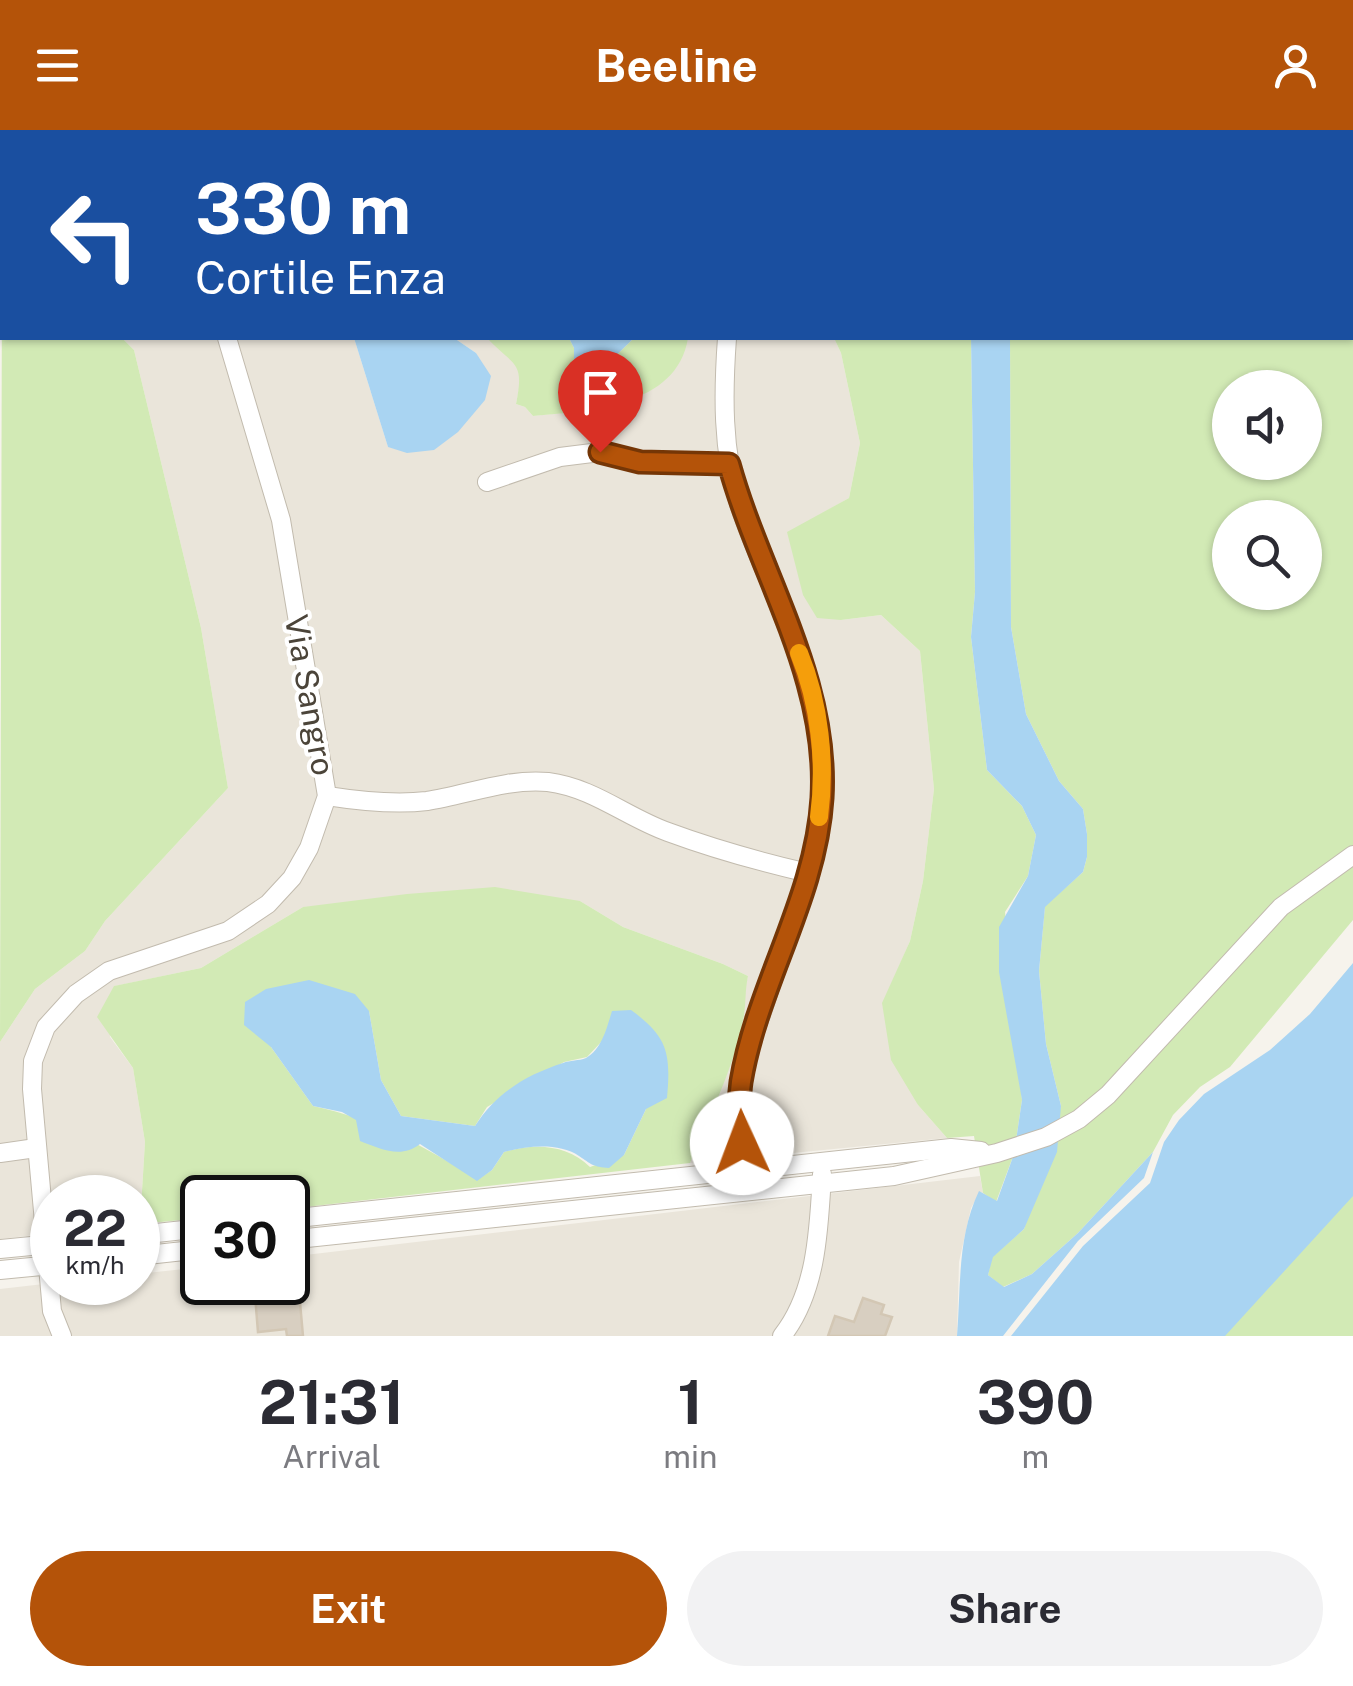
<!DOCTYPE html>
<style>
body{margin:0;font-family:"Public Sans",sans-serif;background:#f2f2f3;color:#2b2b33;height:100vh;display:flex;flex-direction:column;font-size:38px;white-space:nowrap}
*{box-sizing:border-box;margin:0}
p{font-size:32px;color:#7c7c81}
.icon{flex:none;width:55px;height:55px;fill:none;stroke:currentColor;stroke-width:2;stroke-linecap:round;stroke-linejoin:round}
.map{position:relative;height:1206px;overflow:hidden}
.drawer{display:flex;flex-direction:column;background:#fff;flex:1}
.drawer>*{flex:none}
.hud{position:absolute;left:0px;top:0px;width:1355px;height:210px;box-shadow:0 2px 8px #0004;background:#1a4fa0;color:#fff;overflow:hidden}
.controls{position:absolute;left:1212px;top:240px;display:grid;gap:20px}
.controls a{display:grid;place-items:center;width:110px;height:110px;border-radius:50%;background:#fff;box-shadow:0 2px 8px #0004;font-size:50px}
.speed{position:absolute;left:30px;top:1045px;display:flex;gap:20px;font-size:50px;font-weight:700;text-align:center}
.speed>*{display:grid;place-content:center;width:130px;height:130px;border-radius:50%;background:#fff;box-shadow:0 2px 8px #0004;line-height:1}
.speed small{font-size:25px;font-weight:400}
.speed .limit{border:5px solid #111;border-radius:15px;background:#fff;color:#111}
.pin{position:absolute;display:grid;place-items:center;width:85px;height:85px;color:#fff;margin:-102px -42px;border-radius:50% 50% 50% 0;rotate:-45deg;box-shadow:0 0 10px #0007}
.pin .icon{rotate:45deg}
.me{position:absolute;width:110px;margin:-55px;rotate:358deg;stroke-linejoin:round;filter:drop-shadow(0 0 8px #0008)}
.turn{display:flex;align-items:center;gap:35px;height:210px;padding:0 30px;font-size:45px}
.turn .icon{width:130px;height:130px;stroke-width:2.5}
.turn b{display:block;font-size:70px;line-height:85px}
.eta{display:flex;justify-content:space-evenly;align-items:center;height:170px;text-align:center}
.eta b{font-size:60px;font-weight:700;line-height:70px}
.cta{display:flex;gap:20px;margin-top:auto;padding:20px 30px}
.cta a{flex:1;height:115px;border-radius:60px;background:#b45309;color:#fff;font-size:40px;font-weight:700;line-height:115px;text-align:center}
.cta a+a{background:#f2f2f3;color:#2b2b33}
header{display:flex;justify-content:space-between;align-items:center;height:130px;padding:0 30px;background:#b45309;color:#fff;font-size:45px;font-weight:700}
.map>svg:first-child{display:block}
.residential{fill:#eae5da}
.green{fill:#d2eab5;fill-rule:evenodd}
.water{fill:#a9d4f2}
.building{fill:#d8cfc1;stroke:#d3c7b4;stroke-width:2.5}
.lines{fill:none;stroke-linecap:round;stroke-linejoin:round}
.minor-casing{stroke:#c2bbae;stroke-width:20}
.minor{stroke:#fff;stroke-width:18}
.route-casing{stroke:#753606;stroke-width:25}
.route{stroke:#b45309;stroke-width:18}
.slow{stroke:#f59e0b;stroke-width:18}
.labels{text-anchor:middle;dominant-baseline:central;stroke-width:8;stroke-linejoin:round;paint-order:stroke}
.street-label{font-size:32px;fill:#4b4439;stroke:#fff}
</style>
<header><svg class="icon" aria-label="menu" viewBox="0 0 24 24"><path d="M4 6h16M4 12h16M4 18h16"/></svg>Beeline<svg class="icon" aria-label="person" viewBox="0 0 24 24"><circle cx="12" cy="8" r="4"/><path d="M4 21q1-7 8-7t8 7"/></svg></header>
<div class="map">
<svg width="1353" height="1206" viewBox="0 0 1353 1206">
<rect width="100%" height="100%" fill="#f6f3ec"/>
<g class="residential">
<path d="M122 208H354L388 317 476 223 454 208H487L518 235 521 249 516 274 525 277 533 286 599 279 638 269 677 233 688 208H834L841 223 860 313 849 368 788 403 841 490 881 485 920 521 934 659 923 751 910 811 883 873 918 975 947 1008 690 1033 720 963 744 884 743 866 748 846 723 834 623 797 580 771 303 777 201 838 115 856 110 907 133 938 145 1012 140 1094 138 1068H52V1103L0 1109V912L35 859 85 821 105 791 228 658 201 498 134 220Z"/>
<path d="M980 1046 983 1063 980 1062 971 1078 959 1132 957 1206H0V1159L61 1152H138V1144L202 1137V1152H288V1127Z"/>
</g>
<g class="green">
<path d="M1037 0H1353V790L1230 937 1200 957 1173 985 1153 1022 1078 1103 1032 1144 1003 1157 988 1145 992 1127 1024 1099 1061 976 1046 914 1039 841 1045 776 1083 742 1087 727V704L1083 679 1059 651 1026 584 1011 497 1010 208H1352V2H1036ZM1230 258H1305V332H1230ZM1230 388H1305V462H1230Z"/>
<path d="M2 132V208H122L134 220 201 498 228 658 105 791 85 821 35 859 0 912Z"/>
<path d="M487 208H569L574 218 600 241 634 208H688C677 277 588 281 533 286L525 277 516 274C525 230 514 237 487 208Z"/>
<path d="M834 208H971L975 462 971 507 987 640 1022 676 1036 705 1028 746 1005 782 1022 970 1014 1024 996 1072 983 1063 974 1006 947 1008 918 975 891 930 882 873 910 811 923 751 934 659 920 521 881 485 841 490 817 488 803 465 787 402 849 368 860 313 841 223Z"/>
<path d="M495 757 580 771 623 797 723 834 748 846C745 860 746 872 744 885 737 930 708 991 690 1033L288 1079V1068H202V1088L140 1094 145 1012 133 938 97 887 114 856 201 838 303 777 407 764ZM369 881 381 950 401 986 475 996 487 977 564 932 587 927 604 909 646 979 624 1025 590 1037C567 1014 534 1013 504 1022L492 1040 477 1050C428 1017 371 988 313 976L271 917Z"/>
<path d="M1353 969V1206H1151Z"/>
</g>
<g class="water">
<path d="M354 208H454L476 223 491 246 485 270 458 302 434 320 407 323 388 317Z"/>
<path d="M569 208H634L600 241 574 238V218Z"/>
<path d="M971 208H1010L1011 497 1026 584 1059 651 1083 679 1087 704V727L1083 742 1045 777 1039 841 1046 914 1061 976 1057 1022 1024 1099 993 1127 988 1145 1004 1157 1032 1144 1078 1103 1153 1022 1144 1048 1078 1111 1003 1206H957C961 1157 957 1107 979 1061L997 1071 1014 1024 1022 970 999 842V797L1028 746 1036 705 1022 676 987 640 971 507 975 462Z"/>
<path d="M1353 833V1066L1225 1206H1011L1083 1116 1150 1053 1164 1012 1179 990 1204 964 1270 920 1310 884Z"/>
<path d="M309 850 355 864 369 881 381 950 401 986 475 996C496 963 526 945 563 933 570 930 579 931 586 928 602 919 607 897 612 881L631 880C668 907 671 923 667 968L646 979 624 1025 609 1038C593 1037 591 1034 579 1026 559 1012 526 1016 504 1022L492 1040 477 1051 420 1014C401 1029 381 1019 360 1011L356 990 342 982 313 976 271 917 244 895 245 872 266 859Z"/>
</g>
<g class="building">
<path d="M299 1161 303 1206H287L286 1199 258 1202 255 1165Z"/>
<path d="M863 1168 884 1175 881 1184 892 1187 885 1206H828L835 1186 854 1192Z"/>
</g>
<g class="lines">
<defs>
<g id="minor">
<path d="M37 0 41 2"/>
<path d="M757 2V0"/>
<path d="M727 208C723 263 722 320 739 374 767 460 820 540 822 634 824 717 792 792 766 870 757 898 743 928 740 957 738 985 742 1013 744 1041"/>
<path d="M487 352 560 327 600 322 640 332 729 334"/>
<path d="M327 666C359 671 395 675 427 671 466 665 508 648 548 652 594 658 626 687 668 702 714 719 761 732 808 743"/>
<path d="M0 1023 36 1018"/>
<path d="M288 1089 951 1018 981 1021"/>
<path d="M138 1105 202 1098"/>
<path d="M288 1110 894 1046 997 1023 1046 1007 1079 989 1108 965 1281 777 1353 725"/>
<path d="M0 1119 52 1114"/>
<path d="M138 1126 202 1119"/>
<path d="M0 1140 52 1135"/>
<path d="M62 1206 52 1181 32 959 33 931 46 897 76 864 109 841 228 801 268 774 292 748 309 718 327 666 281 390 227 208"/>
<path d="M782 1206C817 1162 819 1098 822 1044"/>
</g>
</defs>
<use href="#minor" class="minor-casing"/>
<use href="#minor" class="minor"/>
</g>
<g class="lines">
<defs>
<path id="route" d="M600 322 640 332 729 334C760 446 829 548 822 668 816 768 757 855 741 952 738 972 740 993 742 1013"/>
</defs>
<use href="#route" class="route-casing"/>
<use href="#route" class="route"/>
<path class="slow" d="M799 523C820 574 826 633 819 687"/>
</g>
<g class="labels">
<g class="street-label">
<text transform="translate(310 565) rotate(80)">Via Sangro</text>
</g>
</g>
</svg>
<div class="controls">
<a><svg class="icon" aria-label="sound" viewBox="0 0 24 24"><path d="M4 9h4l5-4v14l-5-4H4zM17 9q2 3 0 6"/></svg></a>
<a><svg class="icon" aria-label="search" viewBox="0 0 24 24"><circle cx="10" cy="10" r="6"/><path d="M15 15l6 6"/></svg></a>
</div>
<div class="speed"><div>22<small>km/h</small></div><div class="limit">30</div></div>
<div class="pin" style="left:600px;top:322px;background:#d93025"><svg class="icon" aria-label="arrive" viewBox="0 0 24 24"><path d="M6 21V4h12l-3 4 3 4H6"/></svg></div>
<svg class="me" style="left:742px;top:1013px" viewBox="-20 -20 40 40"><circle r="19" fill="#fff"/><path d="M0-13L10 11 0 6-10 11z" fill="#b45309"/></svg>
<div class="hud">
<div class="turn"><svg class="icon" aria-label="left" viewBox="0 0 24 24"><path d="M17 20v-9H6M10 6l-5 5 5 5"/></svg><div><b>330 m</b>Cortile Enza</div></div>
</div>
</div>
<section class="drawer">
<div class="eta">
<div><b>21:31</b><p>Arrival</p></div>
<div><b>1</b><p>min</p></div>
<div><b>390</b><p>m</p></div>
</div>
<div class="cta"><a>Exit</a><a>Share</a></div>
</section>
